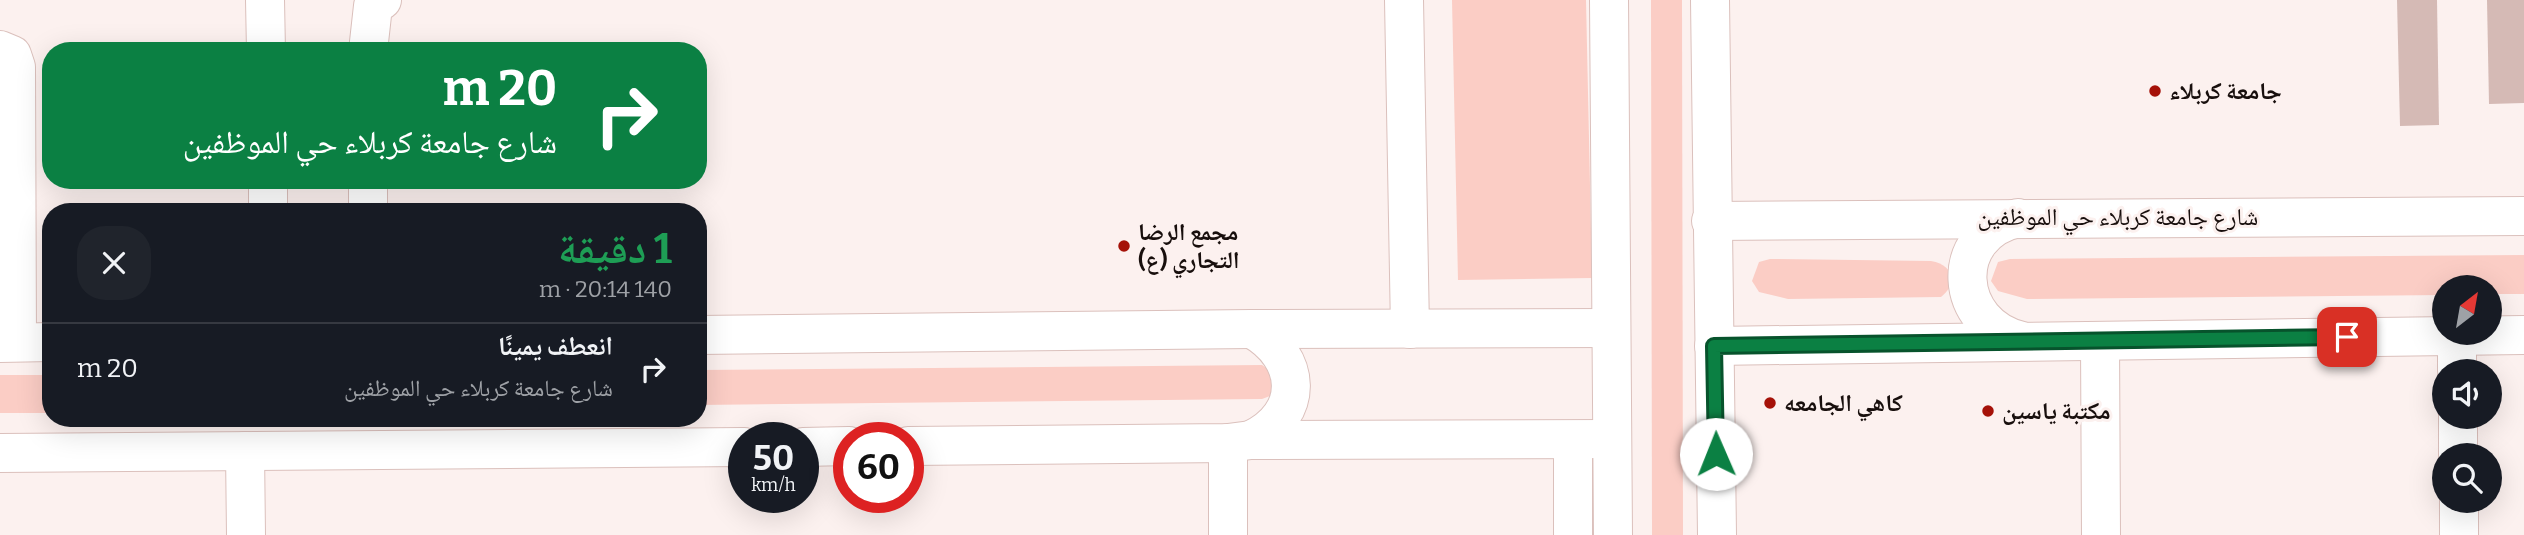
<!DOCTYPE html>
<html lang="ar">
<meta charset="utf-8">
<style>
body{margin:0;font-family:Bitter,"Noto Naskh Arabic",serif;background:#20242c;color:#f1f3f6;direction:rtl;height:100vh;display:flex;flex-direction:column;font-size:26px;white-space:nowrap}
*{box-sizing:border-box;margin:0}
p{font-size:23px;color:#9ea1a6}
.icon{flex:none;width:38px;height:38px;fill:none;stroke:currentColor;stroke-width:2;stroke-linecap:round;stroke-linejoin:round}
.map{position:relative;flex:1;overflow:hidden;direction:ltr}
.panel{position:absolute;left:42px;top:203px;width:665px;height:224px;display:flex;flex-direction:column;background:#171b24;border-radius:28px;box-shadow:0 7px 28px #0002;direction:rtl}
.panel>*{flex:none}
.hud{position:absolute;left:42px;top:42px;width:665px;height:147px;border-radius:28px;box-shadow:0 7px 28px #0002;direction:rtl;background:#0b8043;color:#fff;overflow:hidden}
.needle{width:46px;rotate:31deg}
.fabs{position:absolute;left:2432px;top:275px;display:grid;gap:14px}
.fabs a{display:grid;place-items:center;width:70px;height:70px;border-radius:50%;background:#171b24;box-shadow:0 7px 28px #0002;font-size:35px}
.speed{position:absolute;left:728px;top:422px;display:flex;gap:14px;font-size:35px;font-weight:700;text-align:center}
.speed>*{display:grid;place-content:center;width:91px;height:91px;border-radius:50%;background:#171b24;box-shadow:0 7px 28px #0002;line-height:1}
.speed small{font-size:18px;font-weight:400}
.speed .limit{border:10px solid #d22;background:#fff;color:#111}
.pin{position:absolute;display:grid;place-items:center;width:60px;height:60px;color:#fff;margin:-30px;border-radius:14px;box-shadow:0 4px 10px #0006}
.me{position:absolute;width:77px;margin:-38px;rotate:359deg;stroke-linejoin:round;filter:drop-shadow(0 0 5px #0008)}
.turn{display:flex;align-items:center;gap:24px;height:147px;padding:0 35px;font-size:32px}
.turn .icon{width:91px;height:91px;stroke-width:2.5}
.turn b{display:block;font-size:49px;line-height:60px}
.round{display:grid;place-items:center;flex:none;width:74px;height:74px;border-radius:28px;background:#20242c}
.headline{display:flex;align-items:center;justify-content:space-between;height:119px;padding:0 35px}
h1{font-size:42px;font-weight:700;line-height:52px;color:#1e9e55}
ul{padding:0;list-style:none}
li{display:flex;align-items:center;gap:21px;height:91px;padding:0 35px;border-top:2px solid #363941}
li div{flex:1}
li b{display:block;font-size:26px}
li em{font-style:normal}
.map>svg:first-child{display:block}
.green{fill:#fbcdc5}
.building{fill:#d5bab5}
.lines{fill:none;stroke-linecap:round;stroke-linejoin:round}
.minor-casing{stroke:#dbc0bc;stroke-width:40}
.major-casing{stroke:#dbc0bc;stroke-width:40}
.minor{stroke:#fff;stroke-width:38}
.major{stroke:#fff;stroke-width:38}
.route-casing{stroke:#07532c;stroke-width:18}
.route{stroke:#0b8043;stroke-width:12}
.poi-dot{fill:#a51108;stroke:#fcf1ef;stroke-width:2.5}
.labels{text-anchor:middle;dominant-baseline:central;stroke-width:6;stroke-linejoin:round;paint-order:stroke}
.poi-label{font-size:24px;font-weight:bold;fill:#180f0d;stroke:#fcf1ef;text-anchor:start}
.street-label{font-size:24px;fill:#180f0d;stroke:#fcf1ef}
</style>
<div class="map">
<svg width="2524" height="535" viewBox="0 0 2524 535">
<rect width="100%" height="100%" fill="#fcf1ef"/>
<g class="green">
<path d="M1452 0H1586L1592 278 1458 280Z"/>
<path d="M1651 0H1682L1683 535H1652Z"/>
<path d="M2524 255V294H2490V287H2445V295L2027 299 1998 291 1991 281 1998 262 2010 259Z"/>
<path d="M1770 259 1931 261C1953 265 1959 282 1941 297L1788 299 1759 292 1752 281 1759 262Z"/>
<path d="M1262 365 1274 373 1275 394 1262 399 698 405V370Z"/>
<rect x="0" y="375" width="51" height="38"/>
</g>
<g class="building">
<path d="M2397 0H2437L2439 125 2400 126Z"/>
<path d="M2487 0H2524V103L2489 104Z"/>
</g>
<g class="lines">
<defs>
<g id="minor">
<path d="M265 0 266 51"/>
<path d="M1404 0 1410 329"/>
<path d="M0 50 12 55 16 67 17 342"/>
<path d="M368 51 373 6 382 0"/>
<path d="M268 180V212"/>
<path d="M368 212V180"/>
<path d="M2457 336V371"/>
<path d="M2100 341 2101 535"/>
<path d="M2458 416V455"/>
<path d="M1573 440V535"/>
<path d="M1228 443V535"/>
<path d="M245 451 246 535"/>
<path d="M2459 500V535"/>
</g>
<g id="major">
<path d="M1609 0 1613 535"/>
<path d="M1710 0 1717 535"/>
<path d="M2018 218C1947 234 1953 325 2022 341"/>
<path d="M1711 221 2524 216"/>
<path d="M698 335 1252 329 1611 328"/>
<path d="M0 343 51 342"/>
<path d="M1714 346 2524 335"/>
<path d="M1251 440C1306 414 1302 357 1252 329"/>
<path d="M908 446 1228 443 1251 440 1612 439"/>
<path d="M803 447 849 446"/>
<path d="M0 453 744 447"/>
</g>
</defs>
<use href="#minor" class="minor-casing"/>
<use href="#major" class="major-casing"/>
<use href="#minor" class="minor"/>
<use href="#major" class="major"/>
</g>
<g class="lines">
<defs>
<path id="route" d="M1716 454 1714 346 2347 337"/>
</defs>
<use href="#route" class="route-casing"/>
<use href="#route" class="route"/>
</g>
<g class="poi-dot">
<circle cx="2155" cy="91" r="7"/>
<circle cx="1124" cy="246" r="7"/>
<circle cx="1770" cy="403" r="7"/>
<circle cx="1988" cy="411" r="7"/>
</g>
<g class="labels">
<g class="poi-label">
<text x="2169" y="91">جامعة كربلاء</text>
<text x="1138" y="232">مجمع الرضا<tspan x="1138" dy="28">(ع) التجاري</tspan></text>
<text x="1784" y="403">كاهي الجامعه</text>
<text x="2002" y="411">مكتبة ياسين</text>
</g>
<g class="street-label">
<text x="2118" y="217">شارع جامعة كربلاء حي الموظفين</text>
</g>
</g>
</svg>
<div class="fabs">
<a><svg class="needle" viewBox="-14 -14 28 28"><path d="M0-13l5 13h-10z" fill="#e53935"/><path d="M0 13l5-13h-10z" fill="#9ea1a6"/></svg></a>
<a><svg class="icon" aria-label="sound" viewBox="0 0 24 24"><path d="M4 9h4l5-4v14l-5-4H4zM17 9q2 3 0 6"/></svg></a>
<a><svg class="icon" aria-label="search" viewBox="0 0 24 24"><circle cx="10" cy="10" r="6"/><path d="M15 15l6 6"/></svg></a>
</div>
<div class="speed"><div>50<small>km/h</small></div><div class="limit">60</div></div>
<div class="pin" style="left:2347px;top:337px;background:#d93025"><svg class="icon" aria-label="arrive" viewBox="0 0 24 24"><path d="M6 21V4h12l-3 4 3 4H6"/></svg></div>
<svg class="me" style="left:1716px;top:454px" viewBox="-20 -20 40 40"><circle r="19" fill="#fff"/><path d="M0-13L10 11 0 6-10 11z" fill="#0b8043"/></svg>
<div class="hud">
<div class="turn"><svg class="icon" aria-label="right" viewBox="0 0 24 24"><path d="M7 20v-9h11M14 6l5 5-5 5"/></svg><div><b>20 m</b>شارع جامعة كربلاء حي الموظفين</div></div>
</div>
<section class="panel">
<div class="headline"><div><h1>1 دقيقة</h1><p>140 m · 20:14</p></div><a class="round"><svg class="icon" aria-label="close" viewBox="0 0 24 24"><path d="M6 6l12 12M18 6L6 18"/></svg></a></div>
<ul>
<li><svg class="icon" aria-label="right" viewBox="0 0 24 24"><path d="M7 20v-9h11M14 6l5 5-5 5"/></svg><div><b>انعطف يمينًا</b><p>شارع جامعة كربلاء حي الموظفين</p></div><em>20 m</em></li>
</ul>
</section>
</div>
